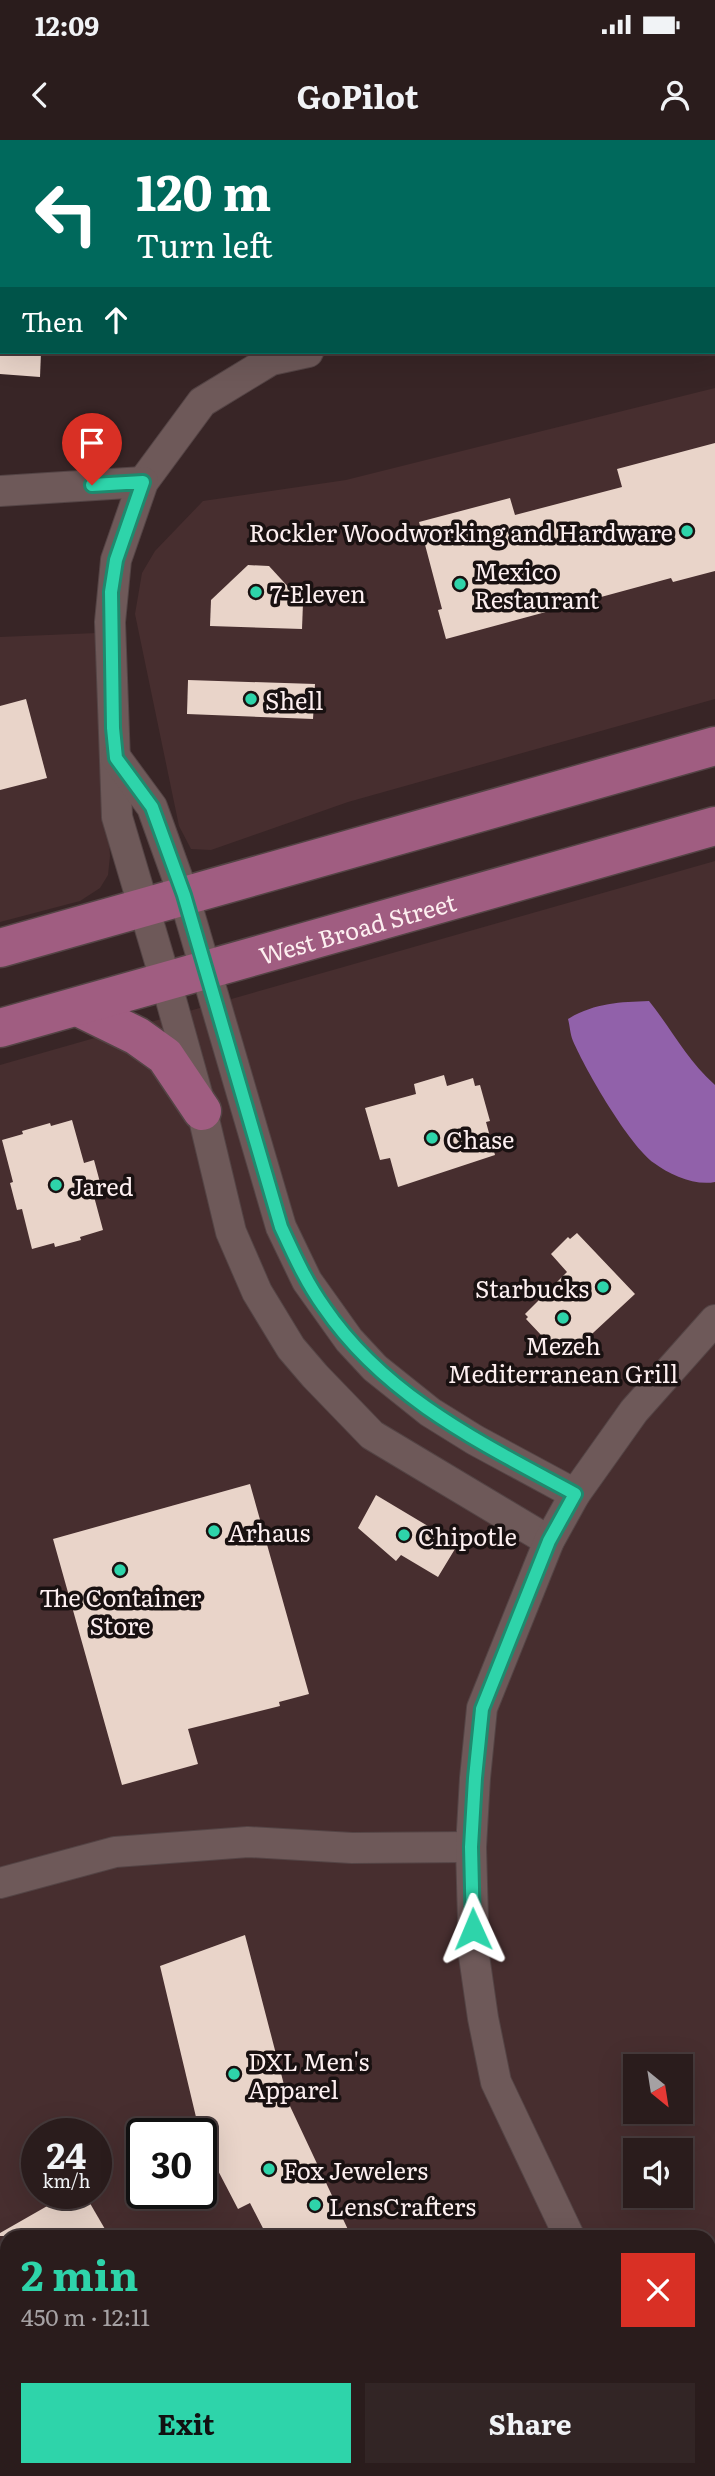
<!DOCTYPE html>
<meta charset="utf-8">
<style>
body{margin:0;font-family:Literata,serif;background:#322525;color:#f1f3f6;height:100vh;display:flex;flex-direction:column;font-size:26px;white-space:nowrap}
*{box-sizing:border-box;margin:0}
p{font-size:23px;color:#a5a1a3}
.icon{flex:none;width:38px;height:38px;fill:none;stroke:currentColor;stroke-width:2;stroke-linecap:round;stroke-linejoin:round}
.map{position:relative;flex:1;overflow:hidden}
.side{position:absolute;left:0px;top:2090px;width:716px;height:247px;display:flex;flex-direction:column;background:#2a1c1c;border-radius:21px 21px 0 0;box-shadow:0 7px 28px #0002,0 0 0 2px #463a3b}
.side>*{flex:none}
.hud{position:absolute;left:0px;top:0px;width:716px;height:214px;box-shadow:0 7px 28px #0002,0 0 0 2px #463a3b;background:#00695c;color:#fff;overflow:hidden}
.needle{width:46px;rotate:150deg}
.buttons{position:absolute;left:623px;top:1914px;display:grid;gap:14px}
.buttons a{display:grid;place-items:center;width:70px;height:70px;border-radius:0px;background:#2a1c1c;box-shadow:0 7px 28px #0002,0 0 0 2px #463a3b;font-size:35px}
.speed{position:absolute;left:21px;top:1978px;display:flex;gap:14px;font-size:35px;font-weight:700;text-align:center}
.speed>*{display:grid;place-content:center;width:91px;height:91px;border-radius:50%;background:#2a1c1c;box-shadow:0 7px 28px #0002,0 0 0 2px #463a3b;line-height:1}
.speed small{font-size:18px;font-weight:400}
.speed .limit{border:4px solid #111;border-radius:10px;background:#fff;color:#111}
.pin{position:absolute;display:grid;place-items:center;width:60px;height:60px;color:#fff;margin:-72px -30px;border-radius:50% 50% 50% 0;rotate:-45deg;box-shadow:0 0 7px #0007}
.pin .icon{rotate:45deg}
.me{position:absolute;width:77px;margin:-38px;rotate:359deg;stroke-linejoin:round;filter:drop-shadow(0 0 5px #0008)}
.turn{display:flex;align-items:center;gap:24px;height:147px;padding:0 21px;font-size:32px}
.turn .icon{width:91px;height:91px;stroke-width:2.5}
.turn b{display:block;font-size:49px;line-height:60px}
.then{display:flex;align-items:center;height:66px;padding:0 21px;background:#0003;gap:14px;font-size:26px}
.round{display:grid;place-items:center;flex:none;width:74px;height:74px;border-radius:0px;background:#322525}
.summary{display:flex;align-items:center;justify-content:space-between;height:119px;padding:0 21px}
h1{font-size:42px;font-weight:700;line-height:52px;color:#2ed4aa}
.button{display:flex;gap:14px;margin-top:auto;padding:14px 21px}
.button a{flex:1;height:80px;border-radius:0px;background:#2ed4aa;color:#111;font-size:28px;font-weight:700;line-height:80px;text-align:center}
.button a+a{background:#322525;color:#f1f3f6}
.status{display:flex;justify-content:space-between;align-items:center;height:49px;padding:0 35px;background:#2a1c1c;direction:ltr}
.status svg{height:19px;fill:currentColor}
header{display:flex;justify-content:space-between;align-items:center;height:91px;padding:0 21px;background:#2a1c1c;font-size:32px;font-weight:700}
.map>svg:first-child{display:block}
.built{fill:#472e2f;fill-rule:evenodd}
.green{fill:#493102}
.water{fill:#9161aa}
.building{fill:#e9d4c9}
.lines{fill:none;stroke-linecap:round;stroke-linejoin:round}
.minor-casing{stroke:#544445;stroke-width:32}
.primary-casing{stroke:#544445;stroke-width:41}
.minor{stroke:#6e5959;stroke-width:30}
.primary{stroke:#a05d81;stroke-width:38}
.route-casing{stroke:#1e8a6e;stroke-width:18}
.route{stroke:#2ed4aa;stroke-width:12}
.poi-dot{fill:#2ed4aa;stroke:#191111;stroke-width:2.5}
.labels{text-anchor:middle;dominant-baseline:central;stroke-width:7;stroke-linejoin:round;paint-order:stroke}
.poi-label{font-size:24px;fill:#fdeff0;stroke:#191111;text-anchor:start}
.street-label{font-size:24px;fill:#fdeff0;stroke:#191111}
</style>
<div class="status"><b>12:09</b><svg viewBox="0 0 49 12"><path d="M0 12V9h3v3zM5 12V6h3v6zM10 12V3h3v9zM15 12V0h3v12zM26 1h20v11H26zM47 4h2v5h-2z"/></svg></div>
<header><svg class="icon" aria-label="back" viewBox="0 0 24 24"><path d="M15 5l-7 7 7 7"/></svg>GoPilot<svg class="icon" aria-label="person" viewBox="0 0 24 24"><circle cx="12" cy="8" r="4"/><path d="M4 21q1-7 8-7t8 7"/></svg></header>
<div class="map">
<svg width="715" height="2336" viewBox="0 0 715 2336">
<rect width="100%" height="100%" fill="#382526"/>
<g class="built">
<path d="M715 248V559L348 662 211 710 191 709 179 686 135 474 142 433 155 411 203 361 346 340Z"/>
<path d="M97 493 110 716 108 735 100 748 80 761 0 782V497Z"/>
<path d="M715 721V2336H0V925ZM635 1927H681V1972H635ZM37 1993H96V2053H37ZM142 1993H201V2053H142ZM635 2011H681V2056H635ZM7 2096H709V2329H7Z"/>
</g>
<path class="green" d="M7 2273V2329H210L198 2336H0V2277Z"/>
<path class="water" d="M649 861C673 891 686 919 715 945V1042C695 1046 670 1035 654 1023 629 1005 586 931 573 901 570 894 570 886 568 879 594 863 620 862 649 861Z"/>
<g class="building">
<path d="M0 212H41L40 237 0 234Z"/>
<path d="M715 303V431L673 442 671 438 446 499 438 470 442 469 419 382 510 358 515 375 622 347 617 329Z"/>
<path d="M248 425 269 426 303 463 302 489 210 486 211 460Z"/>
<path d="M188 540 315 544 313 579 187 574Z"/>
<path d="M26 559 47 638 0 650V566Z"/>
<path d="M444 935 447 946 473 938 475 946 480 945 490 981 486 982 495 1015 398 1047 390 1018 380 1020 365 968 416 954 414 944Z"/>
<path d="M72 980 84 1023 94 1020 101 1046 92 1049 103 1090 80 1097 81 1100 55 1107 54 1103 32 1109 22 1069 17 1070 10 1043 13 1042 2 1000 23 994 22 991 50 983 51 986Z"/>
<path d="M577 1093 635 1154 566 1218 544 1194 542 1196 526 1179 528 1177 525 1174 567 1132 551 1114 568 1097 570 1099Z"/>
<path d="M250 1344 309 1554 279 1562 280 1566 188 1589 198 1624 122 1645 53 1399Z"/>
<path d="M376 1355 458 1404 438 1437 401 1415 396 1421 358 1388Z"/>
<path d="M245 1795 289 1964 351 2096H267L250 2063 238 2069 201 1998 160 1826Z"/>
<path d="M70 2053H84L109 2096H0V2093Z"/>
</g>
<g class="lines">
<defs>
<g id="minor">
<path d="M701 2 702 0"/>
<path d="M308 212 271 220 202 262 143 342 116 420 110 482 117 677 166 842 202 971 231 1092 257 1152 291 1208 315 1236 372 1295 549 1401"/>
<path d="M0 351 143 342"/>
<path d="M116 618 152 667 184 756 281 1087 307 1141 349 1200 375 1228 430 1272 475 1300 575 1354"/>
<path d="M0 1743 115 1712 248 1702 352 1708 471 1707"/>
<path d="M569 2096 496 1942 483 1878 474 1816 471 1707 475 1638 482 1568 549 1401 575 1354 634 1271 715 1180"/>
<path d="M709 2288 715 2295"/>
</g>
<g id="primary">
<path d="M0 808 715 606"/>
<path d="M78 867 137 896 165 916 202 971"/>
<path id="s1" d="M0 888 715 686"/>
</g>
</defs>
<use href="#minor" class="minor-casing"/>
<use href="#primary" class="primary-casing"/>
<use href="#minor" class="minor"/>
<use href="#primary" class="primary"/>
</g>
<g class="lines">
<defs>
<path id="route" d="M92 345 143 342 116 420 111 452 113 588 116 618 152 667 184 755 281 1087C294 1115 306 1142 324 1167 385 1257 483 1304 575 1354L549 1401 482 1569 475 1638 471 1707 473 1789"/>
</defs>
<use href="#route" class="route-casing"/>
<use href="#route" class="route"/>
</g>
<g class="poi-dot">
<circle cx="687" cy="391" r="7"/>
<circle cx="460" cy="444" r="7"/>
<circle cx="256" cy="452" r="7"/>
<circle cx="251" cy="559" r="7"/>
<circle cx="432" cy="998" r="7"/>
<circle cx="56" cy="1045" r="7"/>
<circle cx="603" cy="1147" r="7"/>
<circle cx="563" cy="1178" r="7"/>
<circle cx="214" cy="1391" r="7"/>
<circle cx="404" cy="1395" r="7"/>
<circle cx="120" cy="1430" r="7"/>
<circle cx="234" cy="1934" r="7"/>
<circle cx="269" cy="2029" r="7"/>
<circle cx="315" cy="2065" r="7"/>
</g>
<g class="labels">
<g class="poi-label">
<text x="673" y="391" text-anchor="end">Rockler Woodworking and Hardware</text>
<text x="474" y="430">Mexico<tspan x="474" dy="28">Restaurant</tspan></text>
<text x="270" y="452">7-Eleven</text>
<text x="265" y="559">Shell</text>
<text x="446" y="998">Chase</text>
<text x="70" y="1045">Jared</text>
<text x="589" y="1147" text-anchor="end">Starbucks</text>
<text x="563" y="1204" text-anchor="middle">Mezeh<tspan x="563" dy="28">Mediterranean Grill</tspan></text>
<text x="228" y="1391">Arhaus</text>
<text x="418" y="1395">Chipotle</text>
<text x="120" y="1456" text-anchor="middle">The Container<tspan x="120" dy="28">Store</tspan></text>
<text x="248" y="1920">DXL Men's<tspan x="248" dy="28">Apparel</tspan></text>
<text x="283" y="2029">Fox Jewelers</text>
<text x="329" y="2065">LensCrafters</text>
</g>
<g class="street-label">
<text stroke="none"><textPath href="#s1" startOffset="371">West Broad Street</textPath></text>
</g>
</g>
</svg>
<div class="buttons">
<a><svg class="needle" viewBox="-14 -14 28 28"><path d="M0-13l5 13h-10z" fill="#e53935"/><path d="M0 13l5-13h-10z" fill="#a5a1a3"/></svg></a>
<a><svg class="icon" aria-label="sound" viewBox="0 0 24 24"><path d="M4 9h4l5-4v14l-5-4H4zM17 9q2 3 0 6"/></svg></a>
</div>
<div class="speed"><div>24<small>km/h</small></div><div class="limit">30</div></div>
<div class="pin" style="left:92px;top:345px;background:#d93025"><svg class="icon" aria-label="arrive" viewBox="0 0 24 24"><path d="M6 21V4h12l-3 4 3 4H6"/></svg></div>
<svg class="me" style="left:473px;top:1789px" viewBox="-20 -20 40 40"><path d="M0-17L14 15 0 8-14 15z" fill="#2ed4aa" stroke="#fff" stroke-width="4"/></svg>
<div class="hud">
<div class="turn"><svg class="icon" aria-label="left" viewBox="0 0 24 24"><path d="M17 20v-9H6M10 6l-5 5 5 5"/></svg><div><b>120 m</b>Turn left</div></div>
<div class="then">Then<svg class="icon" aria-label="ahead" viewBox="0 0 24 24"><path d="M12 20V5M6 11l6-6 6 6"/></svg></div>
</div>
<section class="side">
<div class="summary"><div><h1>2 min</h1><p>450 m · 12:11</p></div><a class="round" style="background:#d93025;color:#fff"><svg class="icon" aria-label="close" viewBox="0 0 24 24"><path d="M6 6l12 12M18 6L6 18"/></svg></a></div>
<div class="button"><a>Exit</a><a>Share</a></div>
</section>
</div>
